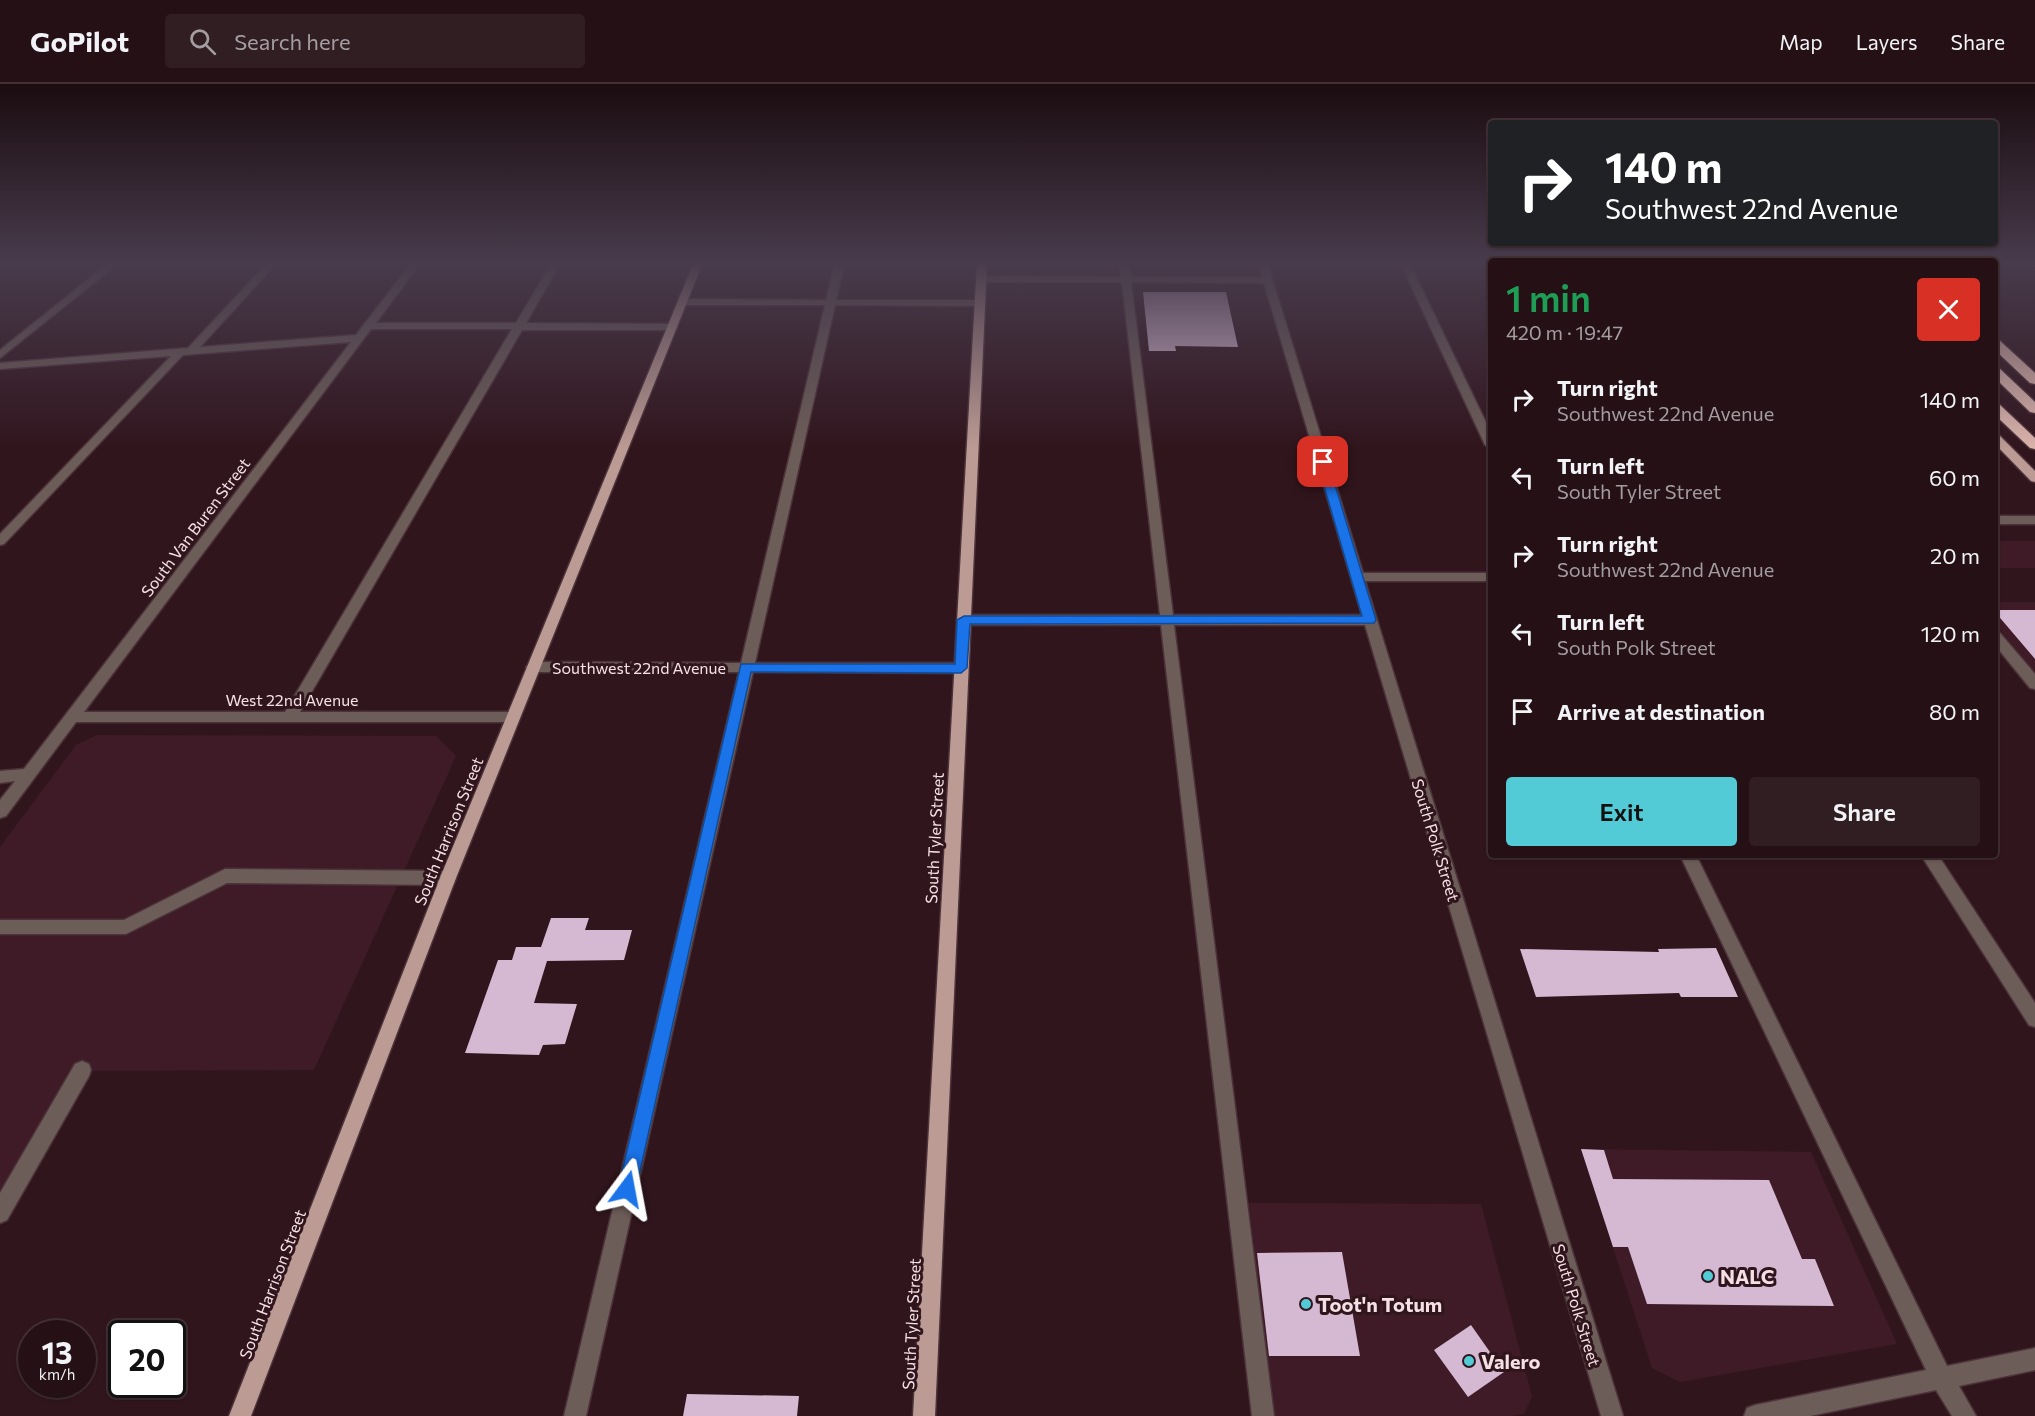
<!DOCTYPE html>
<meta charset="utf-8">
<style>
body{margin:0;font-family:Commissioner,sans-serif;background:#311e23;color:#f1f3f6;height:100vh;display:flex;flex-direction:column;font-size:22px;white-space:nowrap}
*{box-sizing:border-box;margin:0}
p{font-size:20px;color:#a39da1}
.icon{flex:none;width:33px;height:33px;fill:none;stroke:currentColor;stroke-width:2;stroke-linecap:round;stroke-linejoin:round}
.map{position:relative;flex:1;overflow:hidden}
.details{position:absolute;left:1488px;top:174px;width:510px;height:600px;display:flex;flex-direction:column;background:#251016;border-radius:6px;box-shadow:0 2px 4px #0004,0 0 0 2px #423035}
.details>*{flex:none}
.guide{position:absolute;left:1488px;top:36px;width:510px;height:126px;border-radius:6px;box-shadow:0 2px 4px #0004,0 0 0 2px #423035;background:#202124;color:#fff;overflow:hidden}
.speed{position:absolute;left:18px;top:1236px;display:flex;gap:12px;font-size:30px;font-weight:700;text-align:center}
.speed>*{display:grid;place-content:center;width:78px;height:78px;border-radius:50%;background:#251016;box-shadow:0 2px 4px #0004,0 0 0 2px #423035;line-height:1}
.speed small{font-size:15px;font-weight:400}
.speed .limit{border:3px solid #111;border-radius:9px;background:#fff;color:#111}
.pin{position:absolute;display:grid;place-items:center;width:51px;height:51px;color:#fff;margin:-26px;border-radius:12px;box-shadow:0 3px 9px #0006}
.me{position:absolute;width:66px;margin:-33px;rotate:13deg;stroke-linejoin:round;filter:drop-shadow(0 0 4px #0008)}
.turn{display:flex;align-items:center;gap:21px;height:126px;padding:0 18px;font-size:27px}
.turn .icon{width:78px;height:78px;stroke-width:2.5}
.turn b{display:block;font-size:42px;line-height:51px}
.round{display:grid;place-items:center;flex:none;width:63px;height:63px;border-radius:6px;background:#311e23}
.overview{display:flex;align-items:center;justify-content:space-between;height:102px;padding:0 18px}
h1{font-size:36px;font-weight:600;line-height:45px;color:#1e9e55}
.cta{display:flex;gap:12px;margin-top:auto;padding:12px 18px}
.cta a{flex:1;height:69px;border-radius:6px;background:#52cbd7;color:#111;font-size:24px;font-weight:600;line-height:69px;text-align:center}
.cta a+a{background:#311e23;color:#f1f3f6}
ul{padding:0;list-style:none}
li{display:flex;align-items:center;gap:18px;height:78px;padding:0 18px}
li div{flex:1}
li b{display:block;font-size:22px}
li em{font-style:normal}
header{display:flex;align-items:center;gap:36px;box-sizing:border-box;height:84px;padding:0 30px;background:#251016;border-bottom:2px solid #423035}
header strong{font-size:28px}
nav{display:flex;gap:33px;margin-inline-start:auto;font-size:21px}
.search{width:420px;height:54px;background:#311e23;display:flex;align-items:center;gap:15px;box-sizing:border-box;padding:0 21px;border-radius:6px;color:#a39da1;font-size:22px}
.map>svg:first-child{display:block}
.built{fill:#3e1b26}
.building{fill:#d5b8d1}
.lines{fill:none;stroke-linecap:round;stroke-linejoin:round}
.minor-casing{stroke:#4c3239;stroke-width:3}
.major-casing{stroke:#4c3239;stroke-width:3}
.highway-casing{stroke:#4c3239;stroke-width:3}
.minor{fill:#6d5d59;fill-rule:evenodd}
.major{fill:#bc9b94;fill-rule:evenodd}
.highway{fill:#dbb4ab;fill-rule:evenodd}
.route{fill:#1a73e8;stroke:#114b97;stroke-width:1.5}
.poi-dot{fill:#52cbd7;stroke:#31151d;stroke-width:2}
.labels{text-anchor:middle;dominant-baseline:central;stroke-width:6;stroke-linejoin:round;paint-order:stroke}
.street-label{font-size:16px;fill:#f5e1e5;stroke:#31151d}
.near-poi-label{font-size:20px;font-weight:bold;fill:#f5e1e5;stroke:#31151d;text-anchor:start}
</style>
<header>
<strong>GoPilot</strong>
<div class="search"><svg class="icon" aria-label="search" viewBox="0 0 24 24"><circle cx="10" cy="10" r="6"/><path d="M15 15l6 6"/></svg>Search here</div>
<nav><a>Map</a><a>Layers</a><a>Share</a></nav>
</header>
<div class="map">
<svg width="2035" height="1332" viewBox="0 0 2035 1332">
<rect width="100%" height="100%" fill="#31151d"/>
<g class="built">
<rect x="1995" y="457" width="40" height="27"/>
<path d="M1995 518H2035V588L1995 540Z"/>
<path d="M97 651 436 652 456 672 314 986 71 987 0 1107V763L76 661Z"/>
<path d="M1581 1065 1811 1068 1897 1260 1680 1298 1652 1284Z"/>
<path d="M1249 1119 1481 1120 1532 1312 1524 1330 1511 1332H1274Z"/>
</g>
<g class="building">
<path d="M1143 208H1226L1238 263 1175 262 1176 267H1149Z"/>
<path d="M1995 526H2035V575L1995 528Z"/>
<path d="M551 834H589L585 846H632L624 876 547 877 534 919 577 920 565 960 543 961 539 971 465 969 498 876H512L516 863H541Z"/>
<path d="M1716 864 1738 913H1681L1679 909 1536 913 1520 865 1659 868 1658 865Z"/>
<path d="M1581 1065 1604 1066 1613 1095 1769 1096 1802 1175H1815L1834 1222 1647 1220 1628 1163H1613Z"/>
<path d="M1342 1168 1360 1272H1269L1257 1169Z"/>
<path d="M1471 1241 1504 1288 1468 1313 1434 1266Z"/>
<path d="M687 1310 799 1312 797 1332H683Z"/>
</g>
<g class="lines">
<defs>
<g id="minor">
<path d="M110 178H120L0 274V266Z"/>
<path d="M268 178H278L200 263 356 251 412 178H421L376 239H516L552 178H561L526 239 672 240 677 243 672 246H522L300 628H512L519 633 512 638H76L6 732 0 734V716L15 697 0 699V687L24 685 351 258 183 271 4 460 0 461V450L171 272 0 285V279L188 264ZM371 245H512L285 628H84Z"/>
<path d="M835 178H845L836 216H979L984 219 979 222 835 221 755 579H961L968 584 961 589 753 588 586 1332H564L739 588H533L526 583 533 578 741 579 825 221H683L678 218 683 215 826 216Z"/>
<path d="M1119 178H1129L1131 193H1262L1257 178H1267L1363 489H1491V497H1365L1623 1332H1601L1365 541H1174L1274 1332H1252L1161 541H964L957 536 964 531H1160L1122 198H981L976 195 981 192 1121 193ZM1131 198 1264 199 1362 531H1173Z"/>
<path d="M1400 178H1409L1491 349V364L1485 361Z"/>
<rect x="1995" y="432" width="40" height="8"/>
<path d="M1995 547 2000 549 2035 590V605L2030 604 1995 561Z"/>
<path d="M1680 771H1696L1947 1282 2035 1264V1286L1959 1302 1976 1332H1952L1936 1306 1810 1332H1744L1747 1324 1755 1321 1926 1286Z"/>
<path d="M1921 771H1938L2035 919V943L2029 941Z"/>
<path d="M225 785 448 787 454 789 456 794 454 799 448 801 227 799 126 850H0V836H124Z"/>
<path d="M82 977 89 980 91 986 89 992 7 1136 0 1139V1109L75 980Z"/>
</g>
<g id="major">
<path d="M694 178H703L456 794 251 1332H229L440 794Z"/>
<path d="M977 178H987L935 1332H913Z"/>
<path d="M1995 350 1999 351 2035 387V398L2031 397 1995 360Z"/>
</g>
<g id="highway">
<path d="M1995 255 1999 256 2035 289V300L2030 299 1995 266Z"/>
<path d="M1995 283 1999 284 2035 318V329L2030 328 1995 294Z"/>
<path d="M1995 320 2000 321 2035 354V365L2030 364 1995 331Z"/>
</g>
</defs>
<use href="#minor" class="minor-casing"/>
<use href="#major" class="major-casing"/>
<use href="#highway" class="highway-casing"/>
<use href="#minor" class="minor"/>
<use href="#major" class="major"/>
<use href="#highway" class="highway"/>
</g>
<linearGradient id="sky" x2="0" y2="1"><stop stop-color="#1b0c10"/><stop offset="0.49" stop-color="#483b4c"/><stop offset="1" stop-color="#483b4c" stop-opacity="0"/></linearGradient>
<rect width="2035" height="365" fill="url(#sky)"/>
<path class="route" d="M1323 375 1328 378 1376 536 1374 539 970 540 967 584 961 589 751 588 636 1105 633 1112 627 1114 620 1112 618 1105 741 580H955L957 536 964 532H1362L1317 378Z"/>
<g class="poi-dot">
<circle cx="1708" cy="1192" r="6"/>
<circle cx="1306" cy="1220" r="6"/>
<circle cx="1469" cy="1277" r="6"/>
</g>
<g class="labels">
<g class="street-label">
<text transform="translate(195 443) rotate(-53)">South Van Buren Street</text>
<text x="639" y="583">Southwest 22nd Avenue</text>
<text x="292" y="615">West 22nd Avenue</text>
<text transform="translate(448 747) rotate(-68)">South Harrison Street</text>
<text transform="translate(934 754) rotate(-87)">South Tyler Street</text>
<text transform="translate(1436 756) rotate(73)">South Polk Street</text>
<text transform="translate(272 1200) rotate(-69)">South Harrison Street</text>
<text transform="translate(1577 1221) rotate(73)">South Polk Street</text>
<text transform="translate(911 1240) rotate(-87)">South Tyler Street</text>
</g>
<g class="near-poi-label">
<text x="1720" y="1192">NALC</text>
<text x="1318" y="1220">Toot'n Totum</text>
<text x="1481" y="1277">Valero</text>
</g>
</g>
</svg>
<div class="speed"><div>13<small>km/h</small></div><div class="limit">20</div></div>
<div class="pin" style="left:1323px;top:378px;background:#d93025"><svg class="icon" aria-label="arrive" viewBox="0 0 24 24"><path d="M6 21V4h12l-3 4 3 4H6"/></svg></div>
<svg class="me" style="left:627px;top:1105px" viewBox="-20 -20 40 40"><path d="M0-17L14 15 0 8-14 15z" fill="#1a73e8" stroke="#fff" stroke-width="4"/></svg>
<div class="guide">
<div class="turn"><svg class="icon" aria-label="right" viewBox="0 0 24 24"><path d="M7 20v-9h11M14 6l5 5-5 5"/></svg><div><b>140 m</b>Southwest 22nd Avenue</div></div>
</div>
<section class="details">
<div class="overview"><div><h1>1 min</h1><p>420 m · 19:47</p></div><a class="round" style="background:#d93025;color:#fff"><svg class="icon" aria-label="close" viewBox="0 0 24 24"><path d="M6 6l12 12M18 6L6 18"/></svg></a></div>
<ul>
<li><svg class="icon" aria-label="right" viewBox="0 0 24 24"><path d="M7 20v-9h11M14 6l5 5-5 5"/></svg><div><b>Turn right</b><p>Southwest 22nd Avenue</p></div><em>140 m</em></li>
<li><svg class="icon" aria-label="left" viewBox="0 0 24 24"><path d="M17 20v-9H6M10 6l-5 5 5 5"/></svg><div><b>Turn left</b><p>South Tyler Street</p></div><em>60 m</em></li>
<li><svg class="icon" aria-label="right" viewBox="0 0 24 24"><path d="M7 20v-9h11M14 6l5 5-5 5"/></svg><div><b>Turn right</b><p>Southwest 22nd Avenue</p></div><em>20 m</em></li>
<li><svg class="icon" aria-label="left" viewBox="0 0 24 24"><path d="M17 20v-9H6M10 6l-5 5 5 5"/></svg><div><b>Turn left</b><p>South Polk Street</p></div><em>120 m</em></li>
<li><svg class="icon" aria-label="arrive" viewBox="0 0 24 24"><path d="M6 21V4h12l-3 4 3 4H6"/></svg><div><b>Arrive at destination</b></div><em>80 m</em></li>
</ul>
<div class="cta"><a>Exit</a><a>Share</a></div>
</section>
</div>
